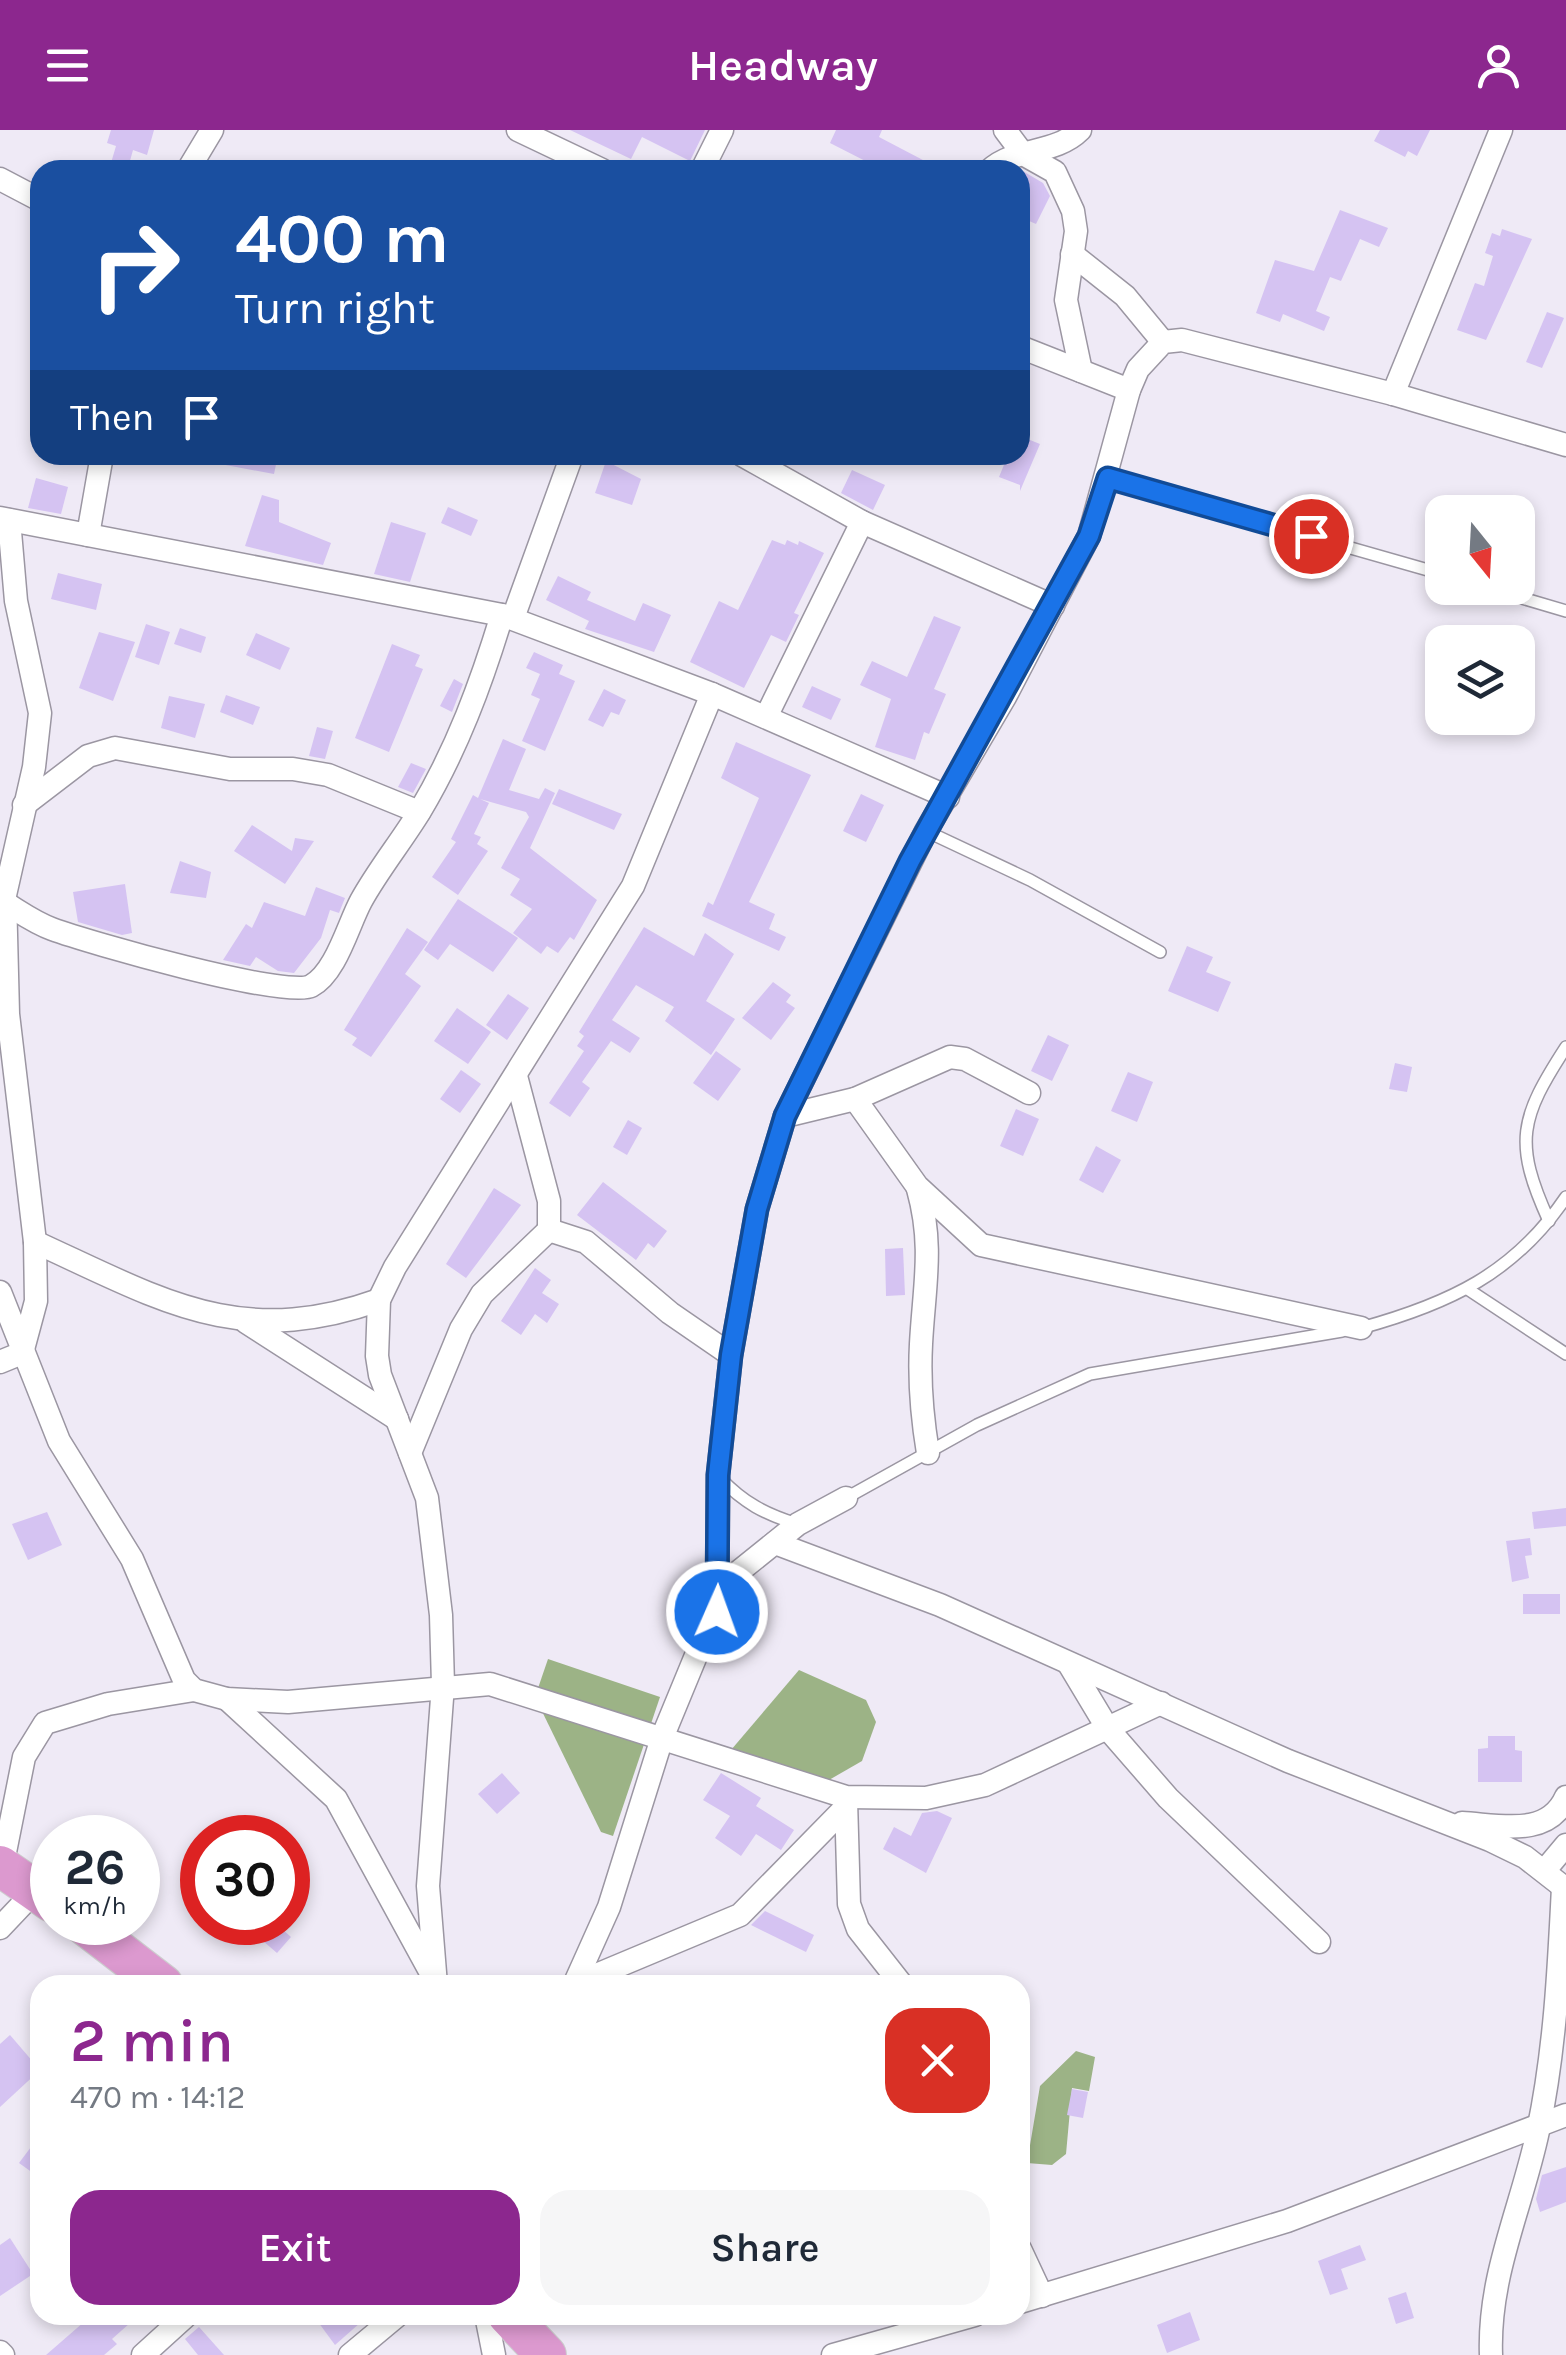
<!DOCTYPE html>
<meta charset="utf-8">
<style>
body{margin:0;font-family:Karla,sans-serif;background:#f6f6f7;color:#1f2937;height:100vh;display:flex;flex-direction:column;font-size:38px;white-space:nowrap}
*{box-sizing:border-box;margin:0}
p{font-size:32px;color:#747a83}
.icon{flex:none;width:55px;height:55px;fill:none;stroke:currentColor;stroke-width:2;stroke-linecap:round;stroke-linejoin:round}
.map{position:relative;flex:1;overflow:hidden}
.sheet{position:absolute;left:30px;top:1845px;width:1000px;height:350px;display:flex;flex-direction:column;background:#fff;border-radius:30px;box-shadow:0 5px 15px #0003}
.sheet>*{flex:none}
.hud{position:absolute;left:30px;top:30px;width:1000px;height:305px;border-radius:30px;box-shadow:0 5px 15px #0003;background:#1a4fa0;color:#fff;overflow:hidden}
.needle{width:65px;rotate:162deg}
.buttons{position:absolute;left:1425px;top:365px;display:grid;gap:20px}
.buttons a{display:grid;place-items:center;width:110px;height:110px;border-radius:20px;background:#fff;box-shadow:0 5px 15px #0003;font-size:50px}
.speed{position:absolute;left:30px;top:1685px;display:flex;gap:20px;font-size:50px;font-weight:700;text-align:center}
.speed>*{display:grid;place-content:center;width:130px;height:130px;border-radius:50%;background:#fff;box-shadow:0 5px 15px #0003;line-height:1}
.speed small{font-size:25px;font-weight:400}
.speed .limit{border:15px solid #d22;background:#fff;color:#111}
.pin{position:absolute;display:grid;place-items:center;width:85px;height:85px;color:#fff;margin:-42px;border:5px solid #fff;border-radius:50%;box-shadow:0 2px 10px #0007}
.me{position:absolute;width:110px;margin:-55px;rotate:2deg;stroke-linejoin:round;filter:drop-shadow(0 0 8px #0008)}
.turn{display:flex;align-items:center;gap:35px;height:210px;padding:0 40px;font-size:45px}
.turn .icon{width:130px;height:130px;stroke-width:2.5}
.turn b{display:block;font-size:70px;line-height:85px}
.then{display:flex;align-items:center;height:95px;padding:0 40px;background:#0003;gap:20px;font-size:38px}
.round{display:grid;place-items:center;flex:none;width:105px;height:105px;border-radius:30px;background:#f6f6f7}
.head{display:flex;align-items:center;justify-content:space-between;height:170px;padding:0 40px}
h1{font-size:60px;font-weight:600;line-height:75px;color:#8c278e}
.primary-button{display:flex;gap:20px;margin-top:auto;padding:20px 40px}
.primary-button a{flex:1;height:115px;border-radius:30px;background:#8c278e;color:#fff;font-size:40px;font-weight:600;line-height:115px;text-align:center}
.primary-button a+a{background:#f6f6f7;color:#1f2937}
header{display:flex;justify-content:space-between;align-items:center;height:130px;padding:0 40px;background:#8c278e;color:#fff;font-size:45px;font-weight:600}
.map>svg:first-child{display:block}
.forest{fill:#9cb386}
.building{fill:#d5c3f2}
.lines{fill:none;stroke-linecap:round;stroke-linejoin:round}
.lane-casing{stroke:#9b96a2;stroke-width:14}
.street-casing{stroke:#9b96a2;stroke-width:25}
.highway-casing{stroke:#cdcdce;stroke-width:42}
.lane{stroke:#fff;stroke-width:11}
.street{stroke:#fff;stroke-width:22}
.highway{stroke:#dc99cf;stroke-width:40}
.route-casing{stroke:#114b97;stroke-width:25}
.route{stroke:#1a73e8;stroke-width:18}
</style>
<header><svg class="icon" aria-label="menu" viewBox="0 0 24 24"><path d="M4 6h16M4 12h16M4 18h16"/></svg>Headway<svg class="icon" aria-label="person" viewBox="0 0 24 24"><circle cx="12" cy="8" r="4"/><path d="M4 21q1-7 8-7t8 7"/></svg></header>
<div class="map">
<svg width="1566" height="2225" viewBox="0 0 1566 2225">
<rect width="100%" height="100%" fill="#efeaf6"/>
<g class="forest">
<path d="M548 1529 660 1567 613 1706 601 1702 535 1567Z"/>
<path d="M799 1540 866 1570 876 1592 862 1631 822 1654 731 1620Z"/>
<path d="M1076 1921 1095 1927 1089 1961 1072 1958 1066 2024 1052 2035 1027 2033 1040 1956Z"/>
</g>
<g class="building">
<path d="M111 0H154L147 25 133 20 128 38 111 33 116 16 107 13Z"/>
<path d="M570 0H705L690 31 642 7 631 29Z"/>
<path d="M836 0H882L879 7 942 40H883L830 13Z"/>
<path d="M1380 0H1430L1417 26 1408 21 1405 27 1374 11Z"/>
<path d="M1021 40 1043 53 1050 66 1036 94 1020 87Z"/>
<path d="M1340 80 1388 98 1379 117 1360 109 1341 151 1330 147 1316 181 1330 187 1324 201 1283 184 1280 192 1256 183 1275 130 1314 141Z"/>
<path d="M1502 99 1532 109 1486 210 1457 200 1475 153 1484 156 1493 126 1485 123 1492 103 1500 106Z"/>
<path d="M1547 182 1564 188 1542 238 1526 232Z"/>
<path d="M1020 306 1040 314 1020 361V355L999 347 1008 325H1020Z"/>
<path d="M215 325H278L274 344 215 333Z"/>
<path d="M606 331 641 349 632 375 595 363Z"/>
<path d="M852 340 885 355 873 380 841 363Z"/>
<path d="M36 348 68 357 61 384 28 378Z"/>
<path d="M262 365 279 370V392L331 413 323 435 245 416Z"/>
<path d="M448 377 478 390 471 406 441 393Z"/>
<path d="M391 392 426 403 410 452 374 444Z"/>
<path d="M772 410 785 415 787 410 798 415 799 411 824 423 794 483 799 485 786 512 771 505 744 558 690 532 719 471 738 480Z"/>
<path d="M58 443 102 454 96 480 51 469Z"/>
<path d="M558 446 591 462 587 470 635 491 643 473 671 485 654 522 585 499 589 491 546 470Z"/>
<path d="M934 486 961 497 934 559 946 564 929 604 924 602 915 630 875 617 891 569 860 555 872 531 907 547Z"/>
<path d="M146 494 170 502 159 535 135 527Z"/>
<path d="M180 498 206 507 201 523 174 514Z"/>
<path d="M99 502 135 512 113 571 79 558Z"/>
<path d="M256 503 290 518 280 540 246 525Z"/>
<path d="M392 514 420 525 415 536 423 539 389 622 355 608Z"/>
<path d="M534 522 563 535 559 544 575 551 545 621 522 611 540 569 531 565 540 544 526 538Z"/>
<path d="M454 549 463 554 452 582 440 576Z"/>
<path d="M812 556 841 569 831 590 802 577Z"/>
<path d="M604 559 626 570 619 585 611 582 603 597 588 590Z"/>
<path d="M226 565 260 577 253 595 220 582Z"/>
<path d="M169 566 205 574 195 608 161 598Z"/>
<path d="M317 597 333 601 325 629 309 626Z"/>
<path d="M503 609 526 619 509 660 539 669 545 658 555 663 530 718 597 770 574 810 570 807 558 823 547 816 541 824 513 803 532 779 510 765 520 749 501 738 529 687 526 682 480 669 489 673 474 704 481 707 477 714 488 721 458 765 432 747 456 712 451 709 473 665 478 668Z"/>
<path d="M736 612 811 645 749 772 775 784 769 799 786 807 779 821 702 786 708 772 713 775 759 668 721 648Z"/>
<path d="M411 633 426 639 413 663 398 657Z"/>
<path d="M559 659 622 684 614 700 552 674Z"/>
<path d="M861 664 884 675 866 712 843 701Z"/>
<path d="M252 695 292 721 295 708 314 711 285 754 234 721Z"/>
<path d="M180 731 211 742 206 768 170 763Z"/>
<path d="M125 754 132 803 122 805 78 792 73 762Z"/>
<path d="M316 757 345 768 339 783 330 780 321 808 294 843 278 841 256 827 250 836 223 830 246 794 252 798 264 772 305 786Z"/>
<path d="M458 769 518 808 493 842 450 814 438 830 424 820Z"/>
<path d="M644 797 694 826 705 803 734 824 706 871 735 889 711 925 665 891 674 877 636 855 612 890 640 908 630 923 611 911 582 952 590 958 570 987 549 973 584 921 577 916 584 906 579 902Z"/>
<path d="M407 798 428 812 405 844 421 856 371 927 352 915 357 908 344 900Z"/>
<path d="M1187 816 1213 827 1206 842 1231 852 1218 882 1168 861Z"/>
<path d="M773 852 791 865 786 872 795 878 771 910 742 888Z"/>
<path d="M508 864 529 878 507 910 486 895Z"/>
<path d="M457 878 491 902 468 934 434 911Z"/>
<path d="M1048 905 1069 915 1052 951 1031 941Z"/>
<path d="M716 921 741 939 718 971 693 953Z"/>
<path d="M1395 933 1412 937 1407 962 1389 959Z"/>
<path d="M461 940 481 954 460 983 440 969Z"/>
<path d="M1128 942 1153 952 1137 992 1111 981Z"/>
<path d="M1016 979 1039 989 1023 1026 1000 1016Z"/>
<path d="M628 990 642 998 627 1025 613 1017Z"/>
<path d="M1096 1016 1121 1030 1103 1063 1079 1050Z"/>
<path d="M603 1052 667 1101 654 1118 648 1113 636 1130 577 1085Z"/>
<path d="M494 1058 521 1075 466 1148 446 1134Z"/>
<path d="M903 1118 905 1165 886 1166 885 1119Z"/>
<path d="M535 1138 551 1150 542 1163 559 1174 547 1193 535 1184 521 1205 501 1191Z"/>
<path d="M1566 1378V1396L1534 1399 1532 1382Z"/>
<path d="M47 1382 62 1415 28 1430 12 1394Z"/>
<path d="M1530 1408 1532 1425 1525 1426 1529 1448 1512 1452 1506 1411Z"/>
<rect x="1523" y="1464" width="37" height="20"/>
<path d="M1488 1606H1515V1620L1522 1621V1652H1478V1619L1488 1618Z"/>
<path d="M502 1643 520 1663 497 1684 478 1664Z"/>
<path d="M721 1643 761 1668 756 1676 794 1700 781 1720 756 1704 741 1726 715 1708 730 1686 703 1670Z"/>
<path d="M937 1681 952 1688 926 1743 883 1719 894 1697 911 1706 922 1683Z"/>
<path d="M765 1781 814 1805 806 1822 751 1795Z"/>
<path d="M241 1792H274L291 1807 277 1823Z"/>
<path d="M10 1905 40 1940 0 1977V1914Z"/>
<path d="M1072 1959 1088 1962 1083 1988 1067 1985Z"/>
<path d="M40 2005V2048L19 2033Z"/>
<path d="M1566 2037V2072L1540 2082 1536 2069 1542 2045Z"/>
<path d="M10 2108 33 2144 0 2166V2115Z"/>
<path d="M1360 2115 1366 2130 1341 2139 1348 2159 1330 2165 1318 2131Z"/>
<path d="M1406 2162 1414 2188 1396 2194 1388 2168Z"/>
<path d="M1190 2182 1200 2210 1167 2223 1157 2195Z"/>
<path d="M92 2185H139L112 2209 117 2214 104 2225H46Z"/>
<path d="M313 2185H369L335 2215Z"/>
<path d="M199 2197 224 2225H198L185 2209Z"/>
</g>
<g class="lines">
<defs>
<g id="lane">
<path d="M1108 349 1442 444"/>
<path d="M1488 458 1566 481"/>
<path d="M926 701 1030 750 1160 822"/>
<path d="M1549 1091C1513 1012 1520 988 1566 917"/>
<path d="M1469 1160 1566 1224"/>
<path d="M1361 1198C1448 1174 1514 1144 1566 1067"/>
<path d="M720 1348C744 1373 765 1384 797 1394"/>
<path d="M846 1368 977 1295 1090 1244 1342 1201"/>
</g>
<g id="street">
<path d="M518 0 602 40"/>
<path d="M1005 0 1023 24 1055 42 1073 81 1076 101 1066 170 1081 241"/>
<path d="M188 40 212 0"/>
<path d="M702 40 722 0"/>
<path d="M990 40C1015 17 1055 25 1080 0"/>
<path d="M0 49 40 70"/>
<path d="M1072 124 1125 166 1163 212"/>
<path d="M1020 217 1129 260"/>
<path d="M1393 264 1501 0"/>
<path d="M742 325 862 392 1053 476"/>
<path d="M0 388 502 485 712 564 948 667"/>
<path d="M88 405 102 325"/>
<path d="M513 488 572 325"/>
<path d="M766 587 862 392"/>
<path d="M24 675 88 626 115 618 230 639H293L328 645 419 682"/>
<path d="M5 773C20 782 35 793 52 799 87 812 286 869 311 856 336 843 348 795 361 771 378 740 401 712 420 681 457 619 481 554 502 485"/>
<path d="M516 946 549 1071V1100"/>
<path d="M855 969 917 1056 981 1115 1361 1198"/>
<path d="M785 986 855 969 950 927 965 929 1029 963"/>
<path d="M918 1059C934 1116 924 1157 921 1214 919 1251 922 1287 928 1323"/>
<path d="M35 1112C160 1169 239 1220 379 1170"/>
<path d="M0 1162 59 1311 132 1429 184 1550 194 1560 227 1569 288 1572 490 1554 846 1667 926 1668 985 1655 1161 1573"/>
<path d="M246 1192 397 1289"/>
<path d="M0 1232 22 1223 36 1171 35 1112 8 884 5 765 34 637 40 583 16 471 9 390"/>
<path d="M410 1323 461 1199 482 1164 549 1100 586 1112 670 1183 731 1225"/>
<path d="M775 1413 940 1475 1288 1631 1490 1710 1525 1727 1566 1759"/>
<path d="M717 1482 718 1345 731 1225 757 1079 785 986 926 701 1005 567 1089 406 1129 260 1138 239 1163 212 1182 210 1393 264 1566 315"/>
<path d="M1069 1534 1108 1599 1168 1668 1319 1812"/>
<path d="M227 1569 336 1669 431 1843"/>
<path d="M846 1670 849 1774 858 1799 902 1855"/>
<path d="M1462 1693C1500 1695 1548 1708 1566 1667"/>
<path d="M2 1737 24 1627 45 1593 108 1574 194 1560"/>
<path d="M1545 1740 1566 1715"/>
<path d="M0 1798 36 1760"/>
<path d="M575 1854 740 1785 846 1677"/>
<path d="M436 1855 428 1756 443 1555 441 1485 427 1368 380 1245 377 1226 379 1170 395 1137 633 756 712 564"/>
<path d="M574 1855 609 1777 662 1608 700 1516 737 1443 798 1394 846 1368"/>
<path d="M1020 2119 1042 2166"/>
<path d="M1020 2172 1287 2091 1566 1985"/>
<path d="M486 2185 494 2225"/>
<path d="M0 2222 3 2225"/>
<path d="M143 2225 187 2185"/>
<path d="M350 2225 398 2185"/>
<path d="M833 2225 975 2185"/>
<path d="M1491 2225C1488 2145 1522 2077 1538 2001 1555 1921 1559 1839 1563 1757"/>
</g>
<g id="highway">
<path d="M0 1736 52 1772"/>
<path d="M81 1792 163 1855"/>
<path d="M508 2185 546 2225"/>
</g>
</defs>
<use href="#lane" class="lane-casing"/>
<use href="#street" class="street-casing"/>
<use href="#highway" class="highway-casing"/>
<use href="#lane" class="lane"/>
<use href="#street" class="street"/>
<use href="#highway" class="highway"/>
</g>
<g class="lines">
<defs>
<path id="route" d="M717 1482 718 1345 731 1225 757 1079 785 986 910 731 1089 406 1108 348 1311 406"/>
</defs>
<use href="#route" class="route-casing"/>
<use href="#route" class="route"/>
</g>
</svg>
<div class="buttons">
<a><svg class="needle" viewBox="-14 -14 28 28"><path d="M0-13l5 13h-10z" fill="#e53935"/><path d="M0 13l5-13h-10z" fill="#747a83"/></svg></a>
<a><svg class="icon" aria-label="layers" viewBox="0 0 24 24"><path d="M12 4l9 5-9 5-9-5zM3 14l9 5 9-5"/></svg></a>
</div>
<div class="speed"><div>26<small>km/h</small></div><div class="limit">30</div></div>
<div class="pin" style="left:1311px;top:406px;background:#d93025"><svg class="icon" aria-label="arrive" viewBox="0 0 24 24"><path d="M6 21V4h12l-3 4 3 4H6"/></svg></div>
<svg class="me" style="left:717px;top:1482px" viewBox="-20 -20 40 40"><circle r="17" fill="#1a73e8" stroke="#fff" stroke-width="3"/><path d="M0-11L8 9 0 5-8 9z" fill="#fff"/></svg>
<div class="hud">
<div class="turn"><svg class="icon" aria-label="right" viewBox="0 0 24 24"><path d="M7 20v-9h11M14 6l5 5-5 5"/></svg><div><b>400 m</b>Turn right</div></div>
<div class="then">Then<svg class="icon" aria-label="arrive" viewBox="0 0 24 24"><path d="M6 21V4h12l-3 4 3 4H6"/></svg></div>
</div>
<section class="sheet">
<div class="head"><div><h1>2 min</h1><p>470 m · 14:12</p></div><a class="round" style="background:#d93025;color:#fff"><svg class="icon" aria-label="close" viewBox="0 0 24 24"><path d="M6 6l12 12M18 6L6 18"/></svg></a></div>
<div class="primary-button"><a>Exit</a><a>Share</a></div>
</section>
</div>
